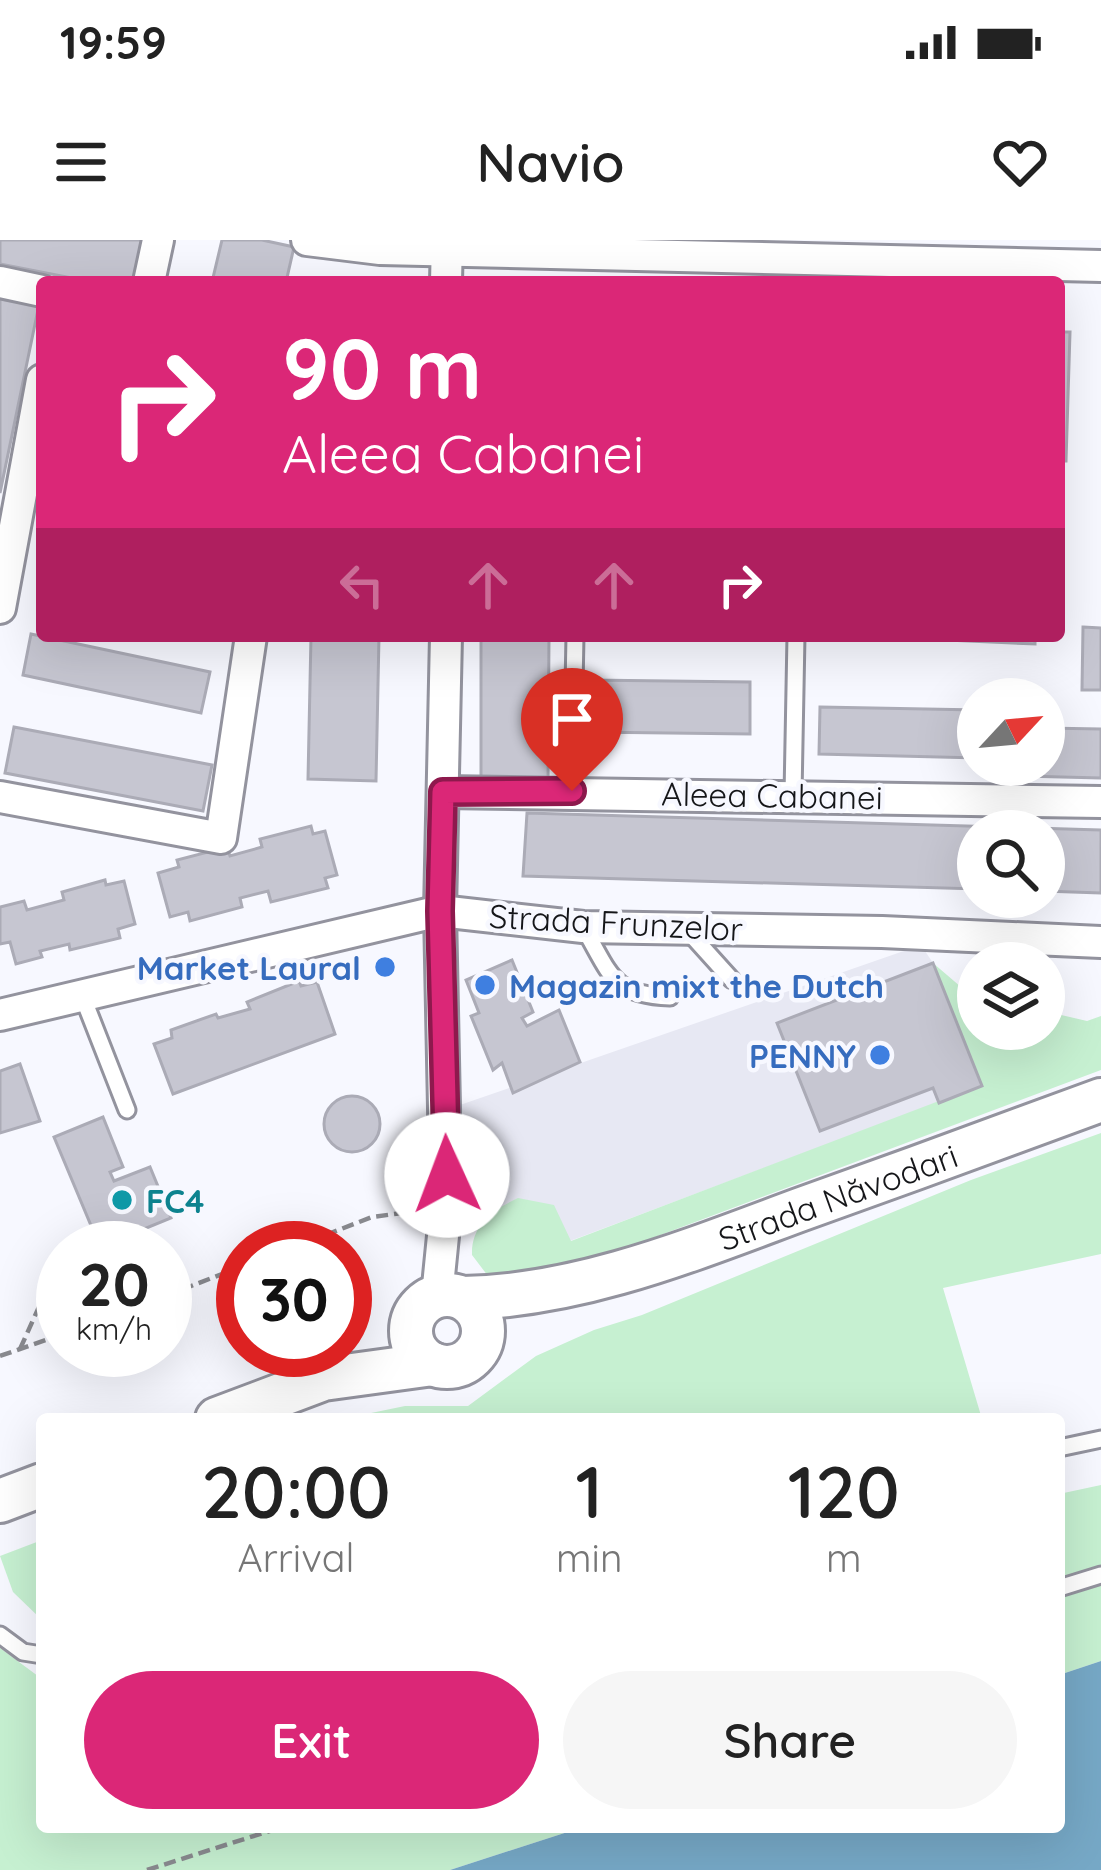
<!DOCTYPE html>
<meta charset="utf-8">
<style>
body{margin:0;font-family:Quicksand,sans-serif;background:#f6f6f6;color:#222;height:100vh;display:flex;flex-direction:column;font-size:45px;white-space:nowrap}
*{box-sizing:border-box;margin:0}
p{font-size:39px;color:#767676}
.icon{flex:none;width:66px;height:66px;fill:none;stroke:currentColor;stroke-width:2;stroke-linecap:round;stroke-linejoin:round}
.map{position:relative;flex:1;overflow:hidden}
.side{position:absolute;left:36px;top:1173px;width:1029px;height:420px;display:flex;flex-direction:column;background:#fff;border-radius:12px;box-shadow:0 12px 48px #0002}
.side>*{flex:none}
.guide{position:absolute;left:36px;top:36px;width:1029px;height:366px;border-radius:12px;box-shadow:0 12px 48px #0002;background:#db2777;color:#fff;overflow:hidden}
.needle{width:78px;rotate:64deg}
.buttons{position:absolute;left:957px;top:438px;display:grid;gap:24px}
.buttons a{display:grid;place-items:center;width:108px;height:108px;border-radius:50%;background:#fff;box-shadow:0 12px 48px #0002;font-size:60px}
.speed{position:absolute;left:36px;top:981px;display:flex;gap:24px;font-size:60px;font-weight:700;text-align:center}
.speed>*{display:grid;place-content:center;width:156px;height:156px;border-radius:50%;background:#fff;box-shadow:0 12px 48px #0002;line-height:1}
.speed small{font-size:30px;font-weight:400}
.speed .limit{border:18px solid #d22;background:#fff;color:#111}
.pin{position:absolute;display:grid;place-items:center;width:102px;height:102px;color:#fff;margin:-123px -51px;border-radius:50% 50% 50% 0;rotate:-45deg;box-shadow:0 0 12px #0007}
.pin .icon{rotate:45deg}
.me{position:absolute;width:132px;margin:-66px;rotate:358deg;stroke-linejoin:round;filter:drop-shadow(0 0 9px #0008)}
.turn{display:flex;align-items:center;gap:42px;height:252px;padding:0 48px;font-size:54px}
.turn .icon{width:156px;height:156px;stroke-width:2.5}
.turn b{display:block;font-size:84px;line-height:102px}
.lanes{display:flex;align-items:center;height:114px;padding:0 48px;background:#0003;justify-content:center;gap:60px;direction:ltr}
.lanes .off{opacity:.35}
.eta{display:flex;justify-content:space-evenly;align-items:center;height:204px;text-align:center}
.eta b{font-size:72px;font-weight:600;line-height:84px}
.button{display:flex;gap:24px;margin-top:auto;padding:24px 48px}
.button a{flex:1;height:138px;border-radius:72px;background:#db2777;color:#fff;font-size:48px;font-weight:600;line-height:138px;text-align:center}
.button a+a{background:#f6f6f6;color:#222}
.status{display:flex;justify-content:space-between;align-items:center;height:84px;padding:0 60px;background:#fff;direction:ltr}
.status svg{height:33px;fill:currentColor}
header{display:flex;justify-content:space-between;align-items:center;height:156px;padding:0 48px;background:#fff;font-size:54px;font-weight:600}
.map>svg:first-child{display:block}
.built{fill:#e7e8f3}
.green{fill:#c6f0d1}
.water{fill:#76a8c6}
.building{fill:#c6c6d1;stroke:#ababb6;stroke-width:3}
.lines{fill:none;stroke-linecap:round;stroke-linejoin:round}
.lane-casing{stroke:#93939e;stroke-width:21}
.street-casing{stroke:#93939e;stroke-width:36}
.secondary-casing{stroke:#93939e;stroke-width:48}
.path{stroke:#898a8f;stroke-width:4.5;stroke-dasharray:12 6;stroke-linecap:butt}
.lane{stroke:#fff;stroke-width:15}
.street{stroke:#fff;stroke-width:30}
.secondary{stroke:#fff;stroke-width:42}
.route-casing{stroke:#8e194d;stroke-width:30}
.route{stroke:#db2777;stroke-width:21}
.shop-dot{fill:#3f7fe0;stroke:#f7f8ff;stroke-width:4.5}
.culture-dot{fill:#0f9aa8;stroke:#f7f8ff;stroke-width:4.5}
.labels{text-anchor:middle;dominant-baseline:central;stroke-width:9;stroke-linejoin:round;paint-order:stroke}
.street-label{font-size:33px;fill:#151619;stroke:#f7f8ff}
.shop-label{font-size:33px;font-weight:bold;fill:#366cbe;stroke:#f7f8ff;text-anchor:end}
.culture-label{font-size:33px;font-weight:bold;fill:#0d838f;stroke:#f7f8ff;text-anchor:start}
</style>
<div class="status"><b>19:59</b><svg viewBox="0 0 49 12"><path d="M0 12V9h3v3zM5 12V6h3v6zM10 12V3h3v9zM15 12V0h3v12zM26 1h20v11H26zM47 4h2v5h-2z"/></svg></div>
<header><svg class="icon" aria-label="menu" viewBox="0 0 24 24"><path d="M4 6h16M4 12h16M4 18h16"/></svg>Navio<svg class="icon" aria-label="heart" viewBox="0 0 24 24"><path d="M12 20l-8-8c-3-5 5-10 8-4 3-6 11-1 8 4z"/></svg></header>
<div class="map">
<svg width="1101" height="1630" viewBox="0 0 1101 1630">
<rect width="100%" height="100%" fill="#f7f8ff"/>
<path class="built" d="M921 705 933 723 982 846 514 1022 460 865Z"/>
<g class="green">
<path d="M933 723 961 747 978 753V789H1044V771L1087 781 1101 776V830L543 1039 488 1036 472 1015C471 985 493 970 518 958L554 965 571 1001 981 845Z"/>
<path d="M1101 893V1014L943 1048 982 1179H342L405 1166H468L536 1116 594 1090 642 1075 971 940Z"/>
<path d="M1101 1245V1421L1059 1435V1254Z"/>
<path d="M42 1300V1380L13 1352 0 1316Z"/>
<path d="M0 1408 42 1439V1587H583L450 1630H0Z"/>
</g>
<path class="water" d="M1101 1421V1630H450L583 1587H1059V1435Z"/>
<g class="building">
<path d="M0 0H146L138 42H92L0 24Z"/>
<path d="M222 0H262L294 7 286 42H212Z"/>
<path d="M0 52 40 60 0 253Z"/>
<path d="M1059 92H1070L1066 221H1059Z"/>
<path d="M1083 387 1101 388V450H1082Z"/>
<path d="M31 394 210 432 201 473 23 435Z"/>
<path d="M311 396H379L376 541 308 539Z"/>
<path d="M481 396H549L548 542 481 541Z"/>
<path d="M858 396H1035V404Z"/>
<path d="M588 440 750 442V494L587 492Z"/>
<path d="M820 467 978 470V518L819 514Z"/>
<path d="M14 487 212 525 203 571 5 533Z"/>
<path d="M1044 488 1101 489V538L1023 536V525H1044Z"/>
<path d="M527 573 1101 590V653L1044 651V591H978V649L523 636Z"/>
<path d="M311 586 313 594 325 591 337 635 325 638 328 648 271 662 268 651 240 658 242 667 190 681 188 672 170 677 158 633 179 627 177 620 227 607 230 616 262 607 260 599Z"/>
<path d="M105 640 106 645 124 641 135 684 118 689 120 698 70 710 69 704 40 711 42 717 16 724 10 702 0 704V667L24 661 27 670 64 660 62 652Z"/>
<path d="M512 720 533 772 522 778 527 786 559 770 580 822 513 853 502 823 493 830 471 776 479 773 466 740Z"/>
<path d="M933 723 982 846 939 863 933 848 820 891 777 783Z"/>
<path d="M299 741 301 746 317 742 335 794 173 854 154 804 172 798 171 790 216 774 218 778 250 769 247 762Z"/>
<path d="M20 824 40 881 0 893V831Z"/>
<circle cx="352" cy="884" r="28"/>
<path d="M103 877 123 927 110 932 114 941 150 927 171 978 100 1007 54 897Z"/>
</g>
<g class="lines">
<defs>
<g id="lane">
<path d="M572 551 575 396"/>
<path d="M793 555 796 396"/>
<path d="M583 687C611 734 611 755 670 757"/>
<path d="M686 689 732 740"/>
<path d="M82 755 127 870"/>
<path d="M1059 1208 1101 1199"/>
<path d="M1059 1348 1101 1335"/>
<path d="M0 1395 23 1412 42 1415"/>
</g>
<g id="street">
<path d="M307 0 380 9 1101 26"/>
<path d="M0 42 42 51"/>
<path d="M149 42 158 0"/>
<path d="M446 42 447 0"/>
<path d="M0 368 42 140"/>
<path d="M443 552 1101 562"/>
<path d="M0 557 221 598 251 396"/>
<path d="M0 775 440 671 583 687 882 692 1101 702"/>
<path d="M437 1056 446 966 440 671 446 396"/>
</g>
<g id="secondary">
<circle cx="447" cy="1091" r="36"/>
<path id="s1" d="M463 1058C579 1056 691 1010 799 970 900 934 1000 897 1101 860"/>
<path d="M217 1179 323 1139 433 1124"/>
<path d="M0 1261 42 1245"/>
</g>
</defs>
<use href="#lane" class="lane-casing"/>
<use href="#street" class="street-casing"/>
<use href="#secondary" class="secondary-casing"/>
<g class="path">
<path d="M292 1008 372 977 417 971"/>
<path d="M165 1056 243 1026"/>
<path d="M20 1109 43 1058 63 1052"/>
<path d="M0 1116 63 1094"/>
<path d="M147 1630 282 1587"/>
</g>
<use href="#lane" class="lane"/>
<use href="#street" class="street"/>
<use href="#secondary" class="secondary"/>
</g>
<g class="lines">
<defs>
<path id="route" d="M447 935 440 671 443 552 572 551"/>
</defs>
<use href="#route" class="route-casing"/>
<use href="#route" class="route"/>
</g>
<g class="shop-dot">
<circle cx="385" cy="727" r="12"/>
<circle cx="485" cy="745" r="12"/>
<circle cx="880" cy="815" r="12"/>
</g>
<circle class="culture-dot" cx="122" cy="960" r="12"/>
<g class="labels">
<g class="street-label">
<text transform="translate(772 555) rotate(1)">Aleea Cabanei</text>
<text transform="translate(616 682) rotate(3)">Strada Frunzelor</text>
<text stroke="none"><textPath href="#s1" startOffset="390">Strada Năvodari</textPath></text>
</g>
<g class="shop-label">
<text x="361" y="727">Market Laural</text>
<text x="509" y="745" text-anchor="start">Magazin mixt the Dutch</text>
<text x="856" y="815">PENNY</text>
</g>
<g class="culture-label">
<text x="146" y="960">FC4</text>
</g>
</g>
</svg>
<div class="buttons">
<a><svg class="needle" viewBox="-14 -14 28 28"><path d="M0-13l5 13h-10z" fill="#e53935"/><path d="M0 13l5-13h-10z" fill="#767676"/></svg></a>
<a><svg class="icon" aria-label="search" viewBox="0 0 24 24"><circle cx="10" cy="10" r="6"/><path d="M15 15l6 6"/></svg></a>
<a><svg class="icon" aria-label="layers" viewBox="0 0 24 24"><path d="M12 4l9 5-9 5-9-5zM3 14l9 5 9-5"/></svg></a>
</div>
<div class="speed"><div>20<small>km/h</small></div><div class="limit">30</div></div>
<div class="pin" style="left:572px;top:551px;background:#d93025"><svg class="icon" aria-label="arrive" viewBox="0 0 24 24"><path d="M6 21V4h12l-3 4 3 4H6"/></svg></div>
<svg class="me" style="left:447px;top:935px" viewBox="-20 -20 40 40"><circle r="19" fill="#fff"/><path d="M0-13L10 11 0 6-10 11z" fill="#db2777"/></svg>
<div class="guide">
<div class="turn"><svg class="icon" aria-label="right" viewBox="0 0 24 24"><path d="M7 20v-9h11M14 6l5 5-5 5"/></svg><div><b>90 m</b>Aleea Cabanei</div></div>
<div class="lanes"><svg class="icon off" aria-label="left" viewBox="0 0 24 24"><path d="M17 20v-9H6M10 6l-5 5 5 5"/></svg><svg class="icon off" aria-label="ahead" viewBox="0 0 24 24"><path d="M12 20V5M6 11l6-6 6 6"/></svg><svg class="icon off" aria-label="ahead" viewBox="0 0 24 24"><path d="M12 20V5M6 11l6-6 6 6"/></svg><svg class="icon" aria-label="right" viewBox="0 0 24 24"><path d="M7 20v-9h11M14 6l5 5-5 5"/></svg></div>
</div>
<section class="side">
<div class="eta">
<div><b>20:00</b><p>Arrival</p></div>
<div><b>1</b><p>min</p></div>
<div><b>120</b><p>m</p></div>
</div>
<div class="button"><a>Exit</a><a>Share</a></div>
</section>
</div>
